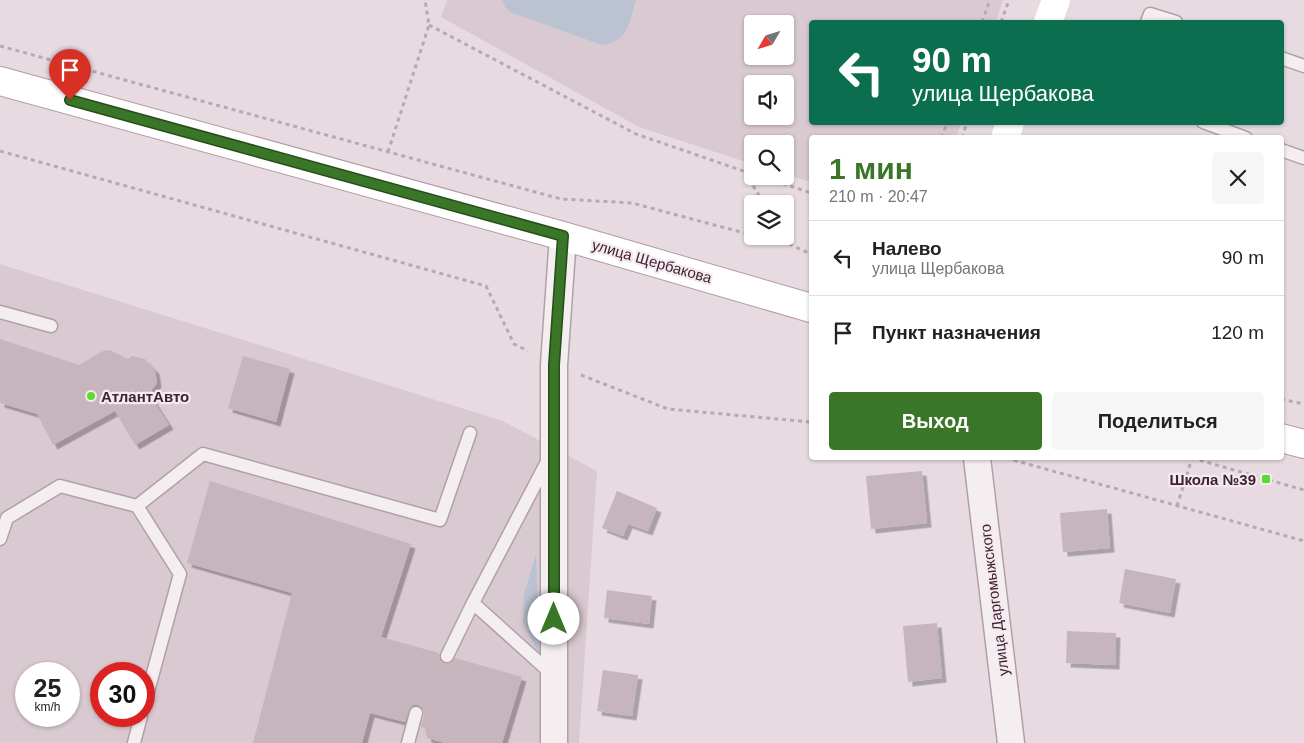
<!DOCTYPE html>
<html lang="ru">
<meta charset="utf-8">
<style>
body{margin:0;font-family:Helvetica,sans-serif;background:#f6f6f6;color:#222;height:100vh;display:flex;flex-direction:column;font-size:19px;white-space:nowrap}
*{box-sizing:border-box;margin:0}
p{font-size:16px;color:#767676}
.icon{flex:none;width:28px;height:28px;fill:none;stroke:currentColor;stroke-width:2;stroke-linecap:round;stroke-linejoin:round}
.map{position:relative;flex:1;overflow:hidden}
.side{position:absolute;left:809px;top:135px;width:475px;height:325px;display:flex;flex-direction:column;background:#fff;border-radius:5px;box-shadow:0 1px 4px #0004}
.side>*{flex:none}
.banner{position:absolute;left:809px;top:20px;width:475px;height:105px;border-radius:5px;box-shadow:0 1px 4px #0004;background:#0b6e4f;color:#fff;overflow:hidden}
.needle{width:32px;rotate:231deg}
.tools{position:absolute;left:744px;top:15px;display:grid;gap:10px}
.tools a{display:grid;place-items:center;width:50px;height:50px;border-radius:5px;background:#fff;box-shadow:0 1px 4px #0004;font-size:25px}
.speed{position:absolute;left:15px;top:662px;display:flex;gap:10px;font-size:25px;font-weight:700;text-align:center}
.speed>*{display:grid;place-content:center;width:65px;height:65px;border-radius:50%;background:#fff;box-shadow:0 1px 4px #0004;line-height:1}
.speed small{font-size:12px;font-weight:400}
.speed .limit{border:8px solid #d22;background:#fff;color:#111}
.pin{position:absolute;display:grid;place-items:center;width:42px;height:42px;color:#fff;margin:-51px -21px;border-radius:50% 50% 50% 0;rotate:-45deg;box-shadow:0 0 5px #0007}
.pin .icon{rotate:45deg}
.me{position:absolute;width:55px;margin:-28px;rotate:0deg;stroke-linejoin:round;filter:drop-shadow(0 0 4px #0008)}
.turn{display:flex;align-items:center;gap:18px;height:105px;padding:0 20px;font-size:22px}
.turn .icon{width:65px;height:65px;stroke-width:2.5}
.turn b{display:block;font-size:35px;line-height:42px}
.round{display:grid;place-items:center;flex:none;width:52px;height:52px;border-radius:5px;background:#f6f6f6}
.headline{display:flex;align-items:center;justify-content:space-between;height:85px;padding:0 20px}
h1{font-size:30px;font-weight:700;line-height:38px;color:#3a7628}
.cta{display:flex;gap:10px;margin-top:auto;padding:10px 20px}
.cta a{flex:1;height:58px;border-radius:5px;background:#3a7628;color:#fff;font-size:20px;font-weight:700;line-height:58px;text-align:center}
.cta a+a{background:#f6f6f6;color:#222}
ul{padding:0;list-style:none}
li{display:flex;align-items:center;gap:15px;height:75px;padding:0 20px;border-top:1px solid #e0e0e0}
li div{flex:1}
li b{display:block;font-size:19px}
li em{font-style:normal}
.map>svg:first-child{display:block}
.built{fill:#d9c9d0;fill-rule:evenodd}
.green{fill:#bbc3d2}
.building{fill:#c7b5bd;filter:url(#shadow)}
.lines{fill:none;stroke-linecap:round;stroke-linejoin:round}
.lane-casing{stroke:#b1a0a8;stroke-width:15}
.street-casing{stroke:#b1a0a8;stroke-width:29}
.primary-casing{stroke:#b499a6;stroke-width:30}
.path{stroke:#b7a9af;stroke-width:3;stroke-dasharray:4 4;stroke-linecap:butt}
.lane{stroke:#f5eef1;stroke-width:12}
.street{stroke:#f5eef1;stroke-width:26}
.secondary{stroke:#fff;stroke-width:28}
.primary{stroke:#fff;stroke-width:28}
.route-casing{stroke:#264d1a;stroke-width:12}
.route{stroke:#3a7628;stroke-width:9}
.poi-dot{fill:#58dc30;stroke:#f5eaf0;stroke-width:2}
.labels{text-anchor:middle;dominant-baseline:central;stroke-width:4.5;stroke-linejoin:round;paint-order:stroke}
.street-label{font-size:15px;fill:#3f2330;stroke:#f5eaf0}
.poi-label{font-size:15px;font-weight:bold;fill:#3f2330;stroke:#f5eaf0;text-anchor:start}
</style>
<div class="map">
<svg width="1304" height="743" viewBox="0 0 1304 743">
<defs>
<filter id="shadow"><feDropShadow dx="4.5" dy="4.5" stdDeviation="0" flood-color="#0004"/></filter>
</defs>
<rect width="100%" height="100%" fill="#e7dbe1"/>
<g class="built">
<path d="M447 0H1003L996 22H811V122L961 123 956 137 811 138V182L785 174V144H752V164L639 127 441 17ZM752 24H785V56H752ZM752 84H785V116H752Z"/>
<path d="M0 264 503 421 597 471 579 743H0ZM26 674H69V716H26ZM101 674H144V716H101Z"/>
</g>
<g class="green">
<path d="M502 0H636C629 22 629 42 602 45L510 12 505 7Z"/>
<path d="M536 554 540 655 523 623 524 594Z"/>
</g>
<g class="building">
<path d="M0 339 79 365 103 351 110 350 128 359 132 356 145 359 155 370 157 383 149 394 169 425 135 445 115 411 53 445 37 414 0 403Z"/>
<path d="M243 356 290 369 276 422 228 408Z"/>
<path d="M922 471 927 523 871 529 866 476Z"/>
<path d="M210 481 411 544 381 637 439 653 440 660 444 663H451L455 658 522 677 502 743H445L427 738 425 728 421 727 424 715V710L421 707 418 705H413L410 708 405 722 370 713 362 743H253L292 593 187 563Z"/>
<path d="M617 491 657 508 648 531 628 524 623 536 602 528Z"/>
<path d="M1107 509 1110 548 1063 552 1060 513Z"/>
<path d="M1125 569 1176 579 1170 613 1119 603Z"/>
<path d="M607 590 652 596 649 624 604 618Z"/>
<path d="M937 623 942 678 908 682 903 626Z"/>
<path d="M1067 631 1116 633 1115 665 1066 663Z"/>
<path d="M603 670 638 675 632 716 597 711Z"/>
</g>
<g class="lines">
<defs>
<g id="lane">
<path d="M1147 22 1150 14 1176 22"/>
<path d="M1281 58 1304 66"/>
<path d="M1203 122 1246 138"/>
<path d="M1281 150 1304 158"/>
<path d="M0 312 51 326"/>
<path d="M549 458 473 603 553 675"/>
<path d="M137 506 180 574 144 706"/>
<path d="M0 539 7 518 60 486 137 506 203 454 440 520 470 433"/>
<path d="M447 656 473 603"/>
<path d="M134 743 141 716"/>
<path d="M408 743 416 713"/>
</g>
<g id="street">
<path d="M977 458 1011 743"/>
<path d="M554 743V365L563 236"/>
</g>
<g id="primary">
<path d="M0 81 563 236 811 308"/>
<path d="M1281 438 1304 444"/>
</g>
</defs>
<use href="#lane" class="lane-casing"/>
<use href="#street" class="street-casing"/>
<use href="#primary" class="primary-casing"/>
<g class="path">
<path d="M982 22 990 0"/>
<path d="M1001 22 1009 0"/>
<path d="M429 25 636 134 752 174"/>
<path d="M0 46 561 199 632 203 752 235"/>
<path d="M942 138 947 122"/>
<path d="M962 138 967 122"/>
<path d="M0 151 486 286 514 344 528 351"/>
<path d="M388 152 429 25 425 0"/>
<path d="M745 172 764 204"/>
<path d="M760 176 811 193"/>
<path d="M758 236 789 244 811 254"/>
<path d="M783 236 789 244"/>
<path d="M581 375 668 409 811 422"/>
<path d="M1281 399 1304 404"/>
<path d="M1006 458 1304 541"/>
<path d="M1192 458 1304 490"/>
<path d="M1177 506 1192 458"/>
</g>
<use href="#lane" class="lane"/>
<use href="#street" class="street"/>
<g class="secondary">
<path d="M1048 22 1056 0"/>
<path d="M1005 138 1010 122"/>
</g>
<use href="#primary" class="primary"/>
</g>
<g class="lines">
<defs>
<path id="route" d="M70 100 563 236 554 365V619"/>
</defs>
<use href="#route" class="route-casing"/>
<use href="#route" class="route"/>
</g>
<g class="poi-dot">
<circle cx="91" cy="396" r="5"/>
<rect x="1261" y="474" width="10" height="10" rx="2.5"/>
</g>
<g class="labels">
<g class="street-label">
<text transform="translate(652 261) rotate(16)">улица Щербакова</text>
<text transform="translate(994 600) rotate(-97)">улица Даргомыжского</text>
</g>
<g class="poi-label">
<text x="101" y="396">АтлантАвто</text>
<text x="1256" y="479" text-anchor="end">Школа №39</text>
</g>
</g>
</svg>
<div class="tools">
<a><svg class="needle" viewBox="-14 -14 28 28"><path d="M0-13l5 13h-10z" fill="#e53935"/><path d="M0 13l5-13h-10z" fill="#767676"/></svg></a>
<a><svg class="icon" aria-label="sound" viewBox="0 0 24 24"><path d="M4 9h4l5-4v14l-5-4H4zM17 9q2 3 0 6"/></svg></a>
<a><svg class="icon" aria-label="search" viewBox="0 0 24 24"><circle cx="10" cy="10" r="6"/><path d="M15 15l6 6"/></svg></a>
<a><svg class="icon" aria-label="layers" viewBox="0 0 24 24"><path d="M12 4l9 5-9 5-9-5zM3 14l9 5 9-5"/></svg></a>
</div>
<div class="speed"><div>25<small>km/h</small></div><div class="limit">30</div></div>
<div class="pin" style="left:70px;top:100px;background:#d93025"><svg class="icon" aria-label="arrive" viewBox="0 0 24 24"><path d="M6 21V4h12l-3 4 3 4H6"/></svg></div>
<svg class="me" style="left:554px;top:619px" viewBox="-20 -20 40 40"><circle r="19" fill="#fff"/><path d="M0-13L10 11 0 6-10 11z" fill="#3a7628"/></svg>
<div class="banner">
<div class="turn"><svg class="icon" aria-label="left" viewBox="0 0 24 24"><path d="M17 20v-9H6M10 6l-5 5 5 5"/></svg><div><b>90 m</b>улица Щербакова</div></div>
</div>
<section class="side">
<div class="headline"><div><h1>1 мин</h1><p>210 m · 20:47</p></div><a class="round"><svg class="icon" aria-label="close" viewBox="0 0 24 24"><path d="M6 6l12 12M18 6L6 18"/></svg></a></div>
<ul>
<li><svg class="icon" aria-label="left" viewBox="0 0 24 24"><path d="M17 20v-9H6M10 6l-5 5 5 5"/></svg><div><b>Налево</b><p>улица Щербакова</p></div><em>90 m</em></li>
<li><svg class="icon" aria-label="arrive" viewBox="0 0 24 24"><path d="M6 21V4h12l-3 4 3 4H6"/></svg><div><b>Пункт назначения</b></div><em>120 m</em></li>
</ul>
<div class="cta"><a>Выход</a><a>Поделиться</a></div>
</section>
</div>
